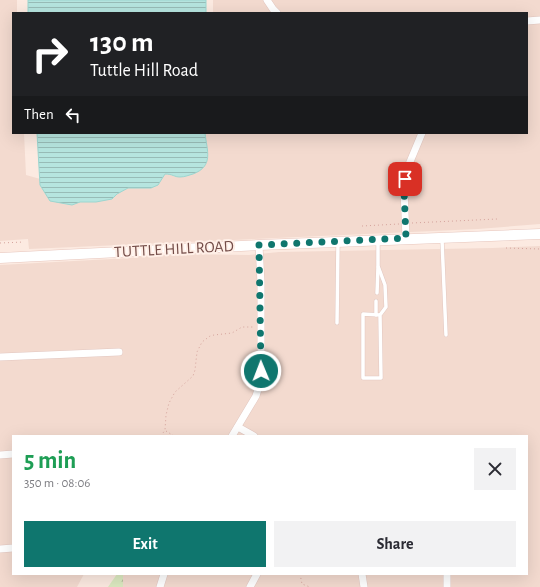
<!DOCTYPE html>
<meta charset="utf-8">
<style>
body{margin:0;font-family:"Alegreya Sans",sans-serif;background:#f2f2f3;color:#2b2b33;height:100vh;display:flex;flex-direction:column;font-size:15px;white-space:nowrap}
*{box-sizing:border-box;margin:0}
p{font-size:13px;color:#7c7c81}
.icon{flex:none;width:22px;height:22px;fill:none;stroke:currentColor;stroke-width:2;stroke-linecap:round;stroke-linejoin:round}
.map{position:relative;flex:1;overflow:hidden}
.details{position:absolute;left:12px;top:435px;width:516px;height:140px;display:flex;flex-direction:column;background:#fff;border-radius:0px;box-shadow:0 4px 16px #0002}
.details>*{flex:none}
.hud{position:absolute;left:12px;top:12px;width:516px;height:122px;border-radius:0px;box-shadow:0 4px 16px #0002;background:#202124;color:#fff;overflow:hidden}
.pin{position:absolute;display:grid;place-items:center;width:34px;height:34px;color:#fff;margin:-17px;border-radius:8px;box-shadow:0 2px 6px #0006}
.me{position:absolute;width:44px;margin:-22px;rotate:359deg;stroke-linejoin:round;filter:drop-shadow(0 0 3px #0008)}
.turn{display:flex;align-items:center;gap:14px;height:84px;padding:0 12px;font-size:18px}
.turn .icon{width:52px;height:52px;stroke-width:2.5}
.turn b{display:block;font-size:28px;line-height:34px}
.then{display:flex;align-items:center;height:38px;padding:0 12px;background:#0003;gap:8px;font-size:15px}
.round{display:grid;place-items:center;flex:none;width:42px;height:42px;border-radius:0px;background:#f2f2f3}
.summary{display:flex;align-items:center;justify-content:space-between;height:68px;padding:0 12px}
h1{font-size:24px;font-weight:700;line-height:30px;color:#1e9e55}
.primary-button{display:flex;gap:8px;margin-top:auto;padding:8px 12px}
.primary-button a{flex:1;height:46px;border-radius:0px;background:#0f766e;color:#fff;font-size:16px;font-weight:700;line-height:46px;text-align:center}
.primary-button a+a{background:#f2f2f3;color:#2b2b33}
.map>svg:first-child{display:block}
.residential{fill:#f3dacf}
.forest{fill:url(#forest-crowns)}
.water{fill:url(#water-rules);stroke:#9cd6d0}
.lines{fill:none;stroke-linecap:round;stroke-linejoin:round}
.service-casing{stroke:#e2c7c0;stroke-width:4.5}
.minor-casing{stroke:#e2c7c0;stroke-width:8}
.secondary-casing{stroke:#e7c6bd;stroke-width:11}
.path{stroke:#d5a39c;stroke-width:1;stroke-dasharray:1 3;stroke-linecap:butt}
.service{stroke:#fff;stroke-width:3.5}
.minor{stroke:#fff;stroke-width:7}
.secondary{stroke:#fff;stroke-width:10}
.route{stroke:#0f766e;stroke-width:7;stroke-dasharray:0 12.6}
.labels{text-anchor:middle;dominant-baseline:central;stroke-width:4;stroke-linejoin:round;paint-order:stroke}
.street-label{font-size:16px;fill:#734c48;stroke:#ffefe7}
</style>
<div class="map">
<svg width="540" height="587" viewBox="0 0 540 587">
<defs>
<pattern id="forest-crowns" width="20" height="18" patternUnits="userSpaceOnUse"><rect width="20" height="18" fill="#dbe9c0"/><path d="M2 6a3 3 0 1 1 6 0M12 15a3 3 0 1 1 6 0" fill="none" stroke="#b6bf9e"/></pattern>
<pattern id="water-rules" width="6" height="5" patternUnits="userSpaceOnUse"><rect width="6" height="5" fill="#b6e5df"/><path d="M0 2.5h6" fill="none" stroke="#98bcb7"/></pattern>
</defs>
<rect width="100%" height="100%" fill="#fceae1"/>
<g class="residential">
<path d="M0 0H17V13H13V133H24L26 175 98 195 198 133H527V13H213V0H540V224L478 229 29 249 28 239 0 241Z"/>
<path d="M540 246V587H123V574H527V436H13V574H84L77 587H0V265L130 258 168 254 249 255 279 252 492 248Z"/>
</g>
<path class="forest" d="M117 574H123V587H108Z"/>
<g class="water">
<rect x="28" y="0" width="178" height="13"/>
<path d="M37 133H205C207 151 214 166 193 174 189 175 185 177 180 177 174 177 173 174 165 174L158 185 151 188H128L117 194 112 199 96 202H80L72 205 50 201 40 185Z"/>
</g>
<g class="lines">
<defs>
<g id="service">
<path d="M442 240 446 335"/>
<path d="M378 241V266L385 285 386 307 380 315 381 378H363V314L380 315"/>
<path d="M377 293 378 267"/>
<path d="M376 315V301"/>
<path d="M337 323 338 243"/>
</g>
<g id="minor">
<path d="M267 0 273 9 277 13"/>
<path d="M527 21 540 20"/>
<path d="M406 238 404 189 407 169 422 133"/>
<path d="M0 357 119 352"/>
<path d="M238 427 254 436"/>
<path d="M232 436 256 396 261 379V283L259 245"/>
<path d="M0 455 13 454"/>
<path d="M0 549 13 548"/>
<path d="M362 574 364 587"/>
<path d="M447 574V587"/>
<path d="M160 587 164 574"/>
<path d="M250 587 257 574"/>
</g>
<path id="secondary" d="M0 258 259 245 540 234"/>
</defs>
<use href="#service" class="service-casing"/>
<use href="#minor" class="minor-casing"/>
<use href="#secondary" class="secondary-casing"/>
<g class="path">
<path d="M412 223 497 219"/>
<path d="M362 226 399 224"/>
<path d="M0 243 24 242"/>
<path d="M506 248 540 249"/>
<path d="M166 431 174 436"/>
<path d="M161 436 165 430 166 415 169 403 175 392 193 376 195 370 197 352 202 342 210 336 214 335 232 333 242 327H255"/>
<path d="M300 574 302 584 310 587"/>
</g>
<use href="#service" class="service"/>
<use href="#minor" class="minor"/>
<use href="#secondary" class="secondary"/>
</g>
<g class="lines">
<path class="route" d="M261 371 259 245 406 238 404 189 405 179"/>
</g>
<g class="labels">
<g class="street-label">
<text transform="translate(174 249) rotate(-3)">TUTTLE HILL ROAD</text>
</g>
</g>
</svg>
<div class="pin" style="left:405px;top:179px;background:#d93025"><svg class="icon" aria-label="arrive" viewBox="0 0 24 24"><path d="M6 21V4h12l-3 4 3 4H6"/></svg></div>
<svg class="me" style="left:261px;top:371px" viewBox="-20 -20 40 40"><circle r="17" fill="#0f766e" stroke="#fff" stroke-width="3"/><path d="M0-11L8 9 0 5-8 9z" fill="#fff"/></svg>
<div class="hud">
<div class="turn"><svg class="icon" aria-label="right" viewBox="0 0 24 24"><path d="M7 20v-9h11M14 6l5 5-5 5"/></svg><div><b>130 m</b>Tuttle Hill Road</div></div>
<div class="then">Then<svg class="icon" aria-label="left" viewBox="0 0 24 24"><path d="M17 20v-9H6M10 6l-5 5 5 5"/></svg></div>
</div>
<section class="details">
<div class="summary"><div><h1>5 min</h1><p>350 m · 08:06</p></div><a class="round"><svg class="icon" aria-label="close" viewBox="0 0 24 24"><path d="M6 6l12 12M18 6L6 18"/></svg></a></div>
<div class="primary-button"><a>Exit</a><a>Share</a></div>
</section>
</div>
